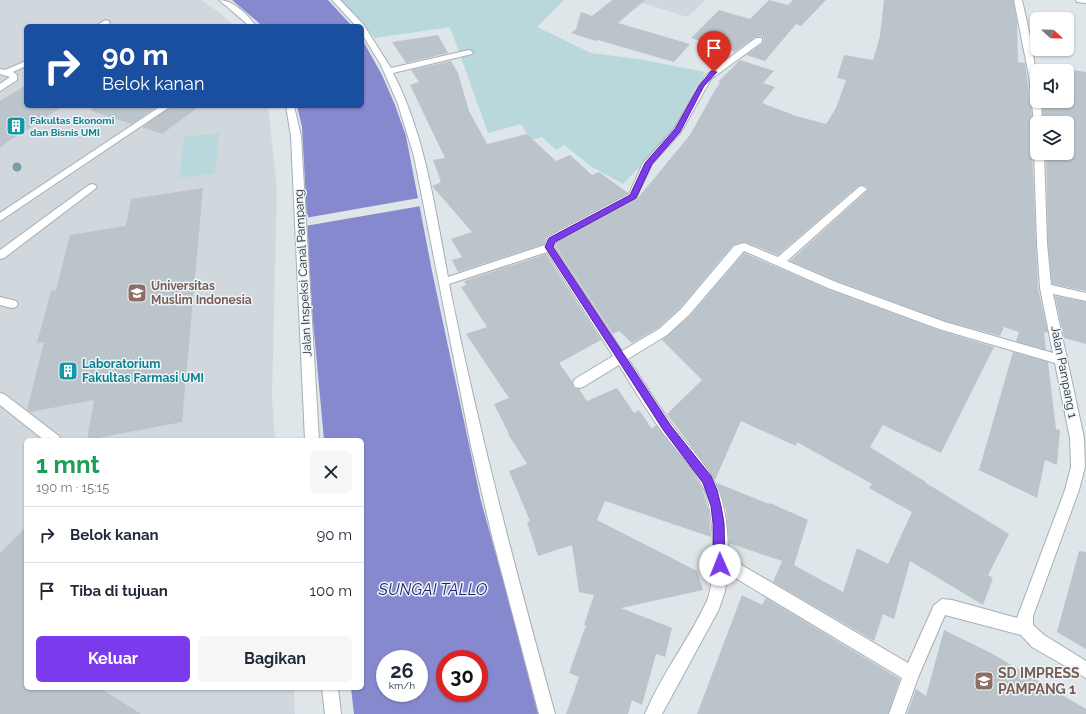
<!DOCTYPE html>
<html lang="id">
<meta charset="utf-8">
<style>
body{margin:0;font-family:Raleway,sans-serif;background:#f6f6f7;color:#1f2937;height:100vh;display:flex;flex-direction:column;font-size:15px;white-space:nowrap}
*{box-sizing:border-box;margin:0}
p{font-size:13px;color:#747a83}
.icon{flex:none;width:22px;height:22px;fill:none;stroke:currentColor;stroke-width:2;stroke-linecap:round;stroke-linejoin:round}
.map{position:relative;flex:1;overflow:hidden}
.side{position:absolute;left:24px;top:438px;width:340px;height:252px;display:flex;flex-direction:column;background:#fff;border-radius:6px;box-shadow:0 1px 3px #0004}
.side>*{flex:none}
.banner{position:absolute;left:24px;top:24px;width:340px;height:84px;border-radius:6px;box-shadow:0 1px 3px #0004;background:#1a4fa0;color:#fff;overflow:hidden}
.needle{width:26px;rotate:112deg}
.controls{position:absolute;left:1030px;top:12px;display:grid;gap:8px}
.controls a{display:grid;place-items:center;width:44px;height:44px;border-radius:6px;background:#fff;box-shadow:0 1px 3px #0004;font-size:20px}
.speed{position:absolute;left:376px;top:650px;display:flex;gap:8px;font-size:20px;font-weight:700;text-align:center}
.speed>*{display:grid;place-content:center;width:52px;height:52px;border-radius:50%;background:#fff;box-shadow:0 1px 3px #0004;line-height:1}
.speed small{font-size:10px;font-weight:400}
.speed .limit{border:6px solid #d22;background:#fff;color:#111}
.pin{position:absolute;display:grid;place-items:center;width:34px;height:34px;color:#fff;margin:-41px -17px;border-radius:50% 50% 50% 0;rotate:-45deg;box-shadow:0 0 4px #0007}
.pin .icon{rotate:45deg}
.me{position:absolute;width:44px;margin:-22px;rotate:359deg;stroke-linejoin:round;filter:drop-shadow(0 0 3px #0008)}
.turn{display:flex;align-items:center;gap:14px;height:84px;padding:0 12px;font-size:18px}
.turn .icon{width:52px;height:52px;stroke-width:2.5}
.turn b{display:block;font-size:28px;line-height:34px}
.round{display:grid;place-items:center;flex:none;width:42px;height:42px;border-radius:6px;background:#f6f6f7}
.overview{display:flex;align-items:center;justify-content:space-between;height:68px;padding:0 12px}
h1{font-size:24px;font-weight:700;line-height:30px;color:#1e9e55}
.action{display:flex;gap:8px;margin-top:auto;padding:8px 12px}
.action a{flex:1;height:46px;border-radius:6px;background:#7c3aed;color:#fff;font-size:16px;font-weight:700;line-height:46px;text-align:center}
.action a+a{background:#f6f6f7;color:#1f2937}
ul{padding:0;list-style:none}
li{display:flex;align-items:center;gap:12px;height:56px;padding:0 12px;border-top:1px solid #e0e1e3}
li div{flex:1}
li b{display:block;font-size:15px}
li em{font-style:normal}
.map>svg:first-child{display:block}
.built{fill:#d0d8de}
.green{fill:#b8d8db}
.water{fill:#8789ce;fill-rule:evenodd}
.pier{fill:#dfe6ea}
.building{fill:#bbc4ca}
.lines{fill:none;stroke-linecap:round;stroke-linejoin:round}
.minor-casing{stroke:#a6aeb5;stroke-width:2}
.minor{fill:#fff;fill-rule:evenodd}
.tree{fill:#7d9da6}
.route{fill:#7c3aed;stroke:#51269a}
.labels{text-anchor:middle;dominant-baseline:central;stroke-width:3;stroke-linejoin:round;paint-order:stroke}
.far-culture-label{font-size:10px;font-weight:bold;fill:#0d838f;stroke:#eff4f7;text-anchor:start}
.street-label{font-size:12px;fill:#202c39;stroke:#eff4f7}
.education-label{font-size:12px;font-weight:bold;fill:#785e54;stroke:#eff4f7;text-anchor:start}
.culture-label{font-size:12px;font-weight:bold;fill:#0d838f;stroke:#eff4f7;text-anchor:start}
.near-education-label{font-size:14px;font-weight:bold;fill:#785e54;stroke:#eff4f7;text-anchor:start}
.near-water-label{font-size:16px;font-style:italic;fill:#1c1e73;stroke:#eff4f7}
</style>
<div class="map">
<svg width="1086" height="714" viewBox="0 0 1086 714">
<rect width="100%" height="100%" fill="#dfe6ea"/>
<g class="built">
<path d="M0 0H201L219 12 234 26H26V106H268L277 189 272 397 275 440H26V688H294L295 714H0Z"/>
<path d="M633 0H706L687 17Z"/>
</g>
<g class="green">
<path d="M341 0H564L537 27 591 53 638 59 705 72 671 134 623 184 592 167 564 145 556 150 542 137 531 140 521 124 488 133 450 27 375 38Z"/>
<path d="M219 133 215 173 179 178 184 137Z"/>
</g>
<g class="water">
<path d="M232 0H328L352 26H260L259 23Z"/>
<path d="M362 39 382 75 395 105 406 136 432 271 481 501 510 605 538 714H354L351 688H362V440H324L312 310 302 127 297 106H362ZM385 659H419V693H385ZM445 659H479V693H445Z"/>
</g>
<path class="pier" d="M419 198 421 206 305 226V218Z"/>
<g class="building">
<path d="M612 0H645L618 23 690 44 674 62 598 40 596 41 571 33 576 29 581 12 592 16Z"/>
<path d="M769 0 788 5 793 0H826L801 26 796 24 765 61 746 55 763 43 764 38 762 36 755 37 735 52 691 38 719 10 750 19Z"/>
<path d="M884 0H1013L1017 21 1018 62 1025 63 1033 123 1037 126V150L1032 153 1038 288 1048 333 1044 332 1046 350 1016 341 1019 332 1004 327 1000 336 945 321 837 281 790 261 868 190V188L862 185 858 186 778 255 745 242 733 245 680 308 658 328 632 343 619 331 613 334 556 247 557 243 637 199 690 135 715 90 720 83 718 82 740 60 774 71 763 83 775 87 762 103 796 116 826 124 836 108 846 80 837 78 844 55 873 60 880 36Z"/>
<path d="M438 35 448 53 406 63 392 42Z"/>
<path d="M451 61 458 73 469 111 487 144 527 134 556 161 570 155 592 175 599 172 628 193 547 236 544 244 458 272 452 260 462 257 451 239 472 232 432 186 441 182 433 160 445 158 410 85 419 82 411 70Z"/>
<path d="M1036 65 1086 72V291L1052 284 1048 243 1046 153H1067V123H1043L1042 101H1067V71H1037V72Z"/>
<path d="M26 85V106H63L0 147V101Z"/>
<path d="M92 106H158L132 124 91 111Z"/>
<path d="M172 106H200L162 134 142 127Z"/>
<path d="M203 188 182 422 87 440 94 400 30 412 27 410 44 342 37 343 51 291 56 290 70 235 126 226 131 199Z"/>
<path d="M744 253 827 289 938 330 994 347 941 453 883 425 870 447 926 482V483L1009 534 988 575 993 578 983 605 910 561 894 619 883 614 874 641 773 582 782 561 729 543 726 511 717 483 769 504 770 503 808 520 794 565 843 592 857 548 888 564 912 512 869 488 872 484 797 442 796 446 741 421 715 480 704 463 667 414 702 380 662 340 690 316Z"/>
<path d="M546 254 601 340 559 363 572 381 574 388 579 389 587 401 617 388 634 413 639 410 652 429 656 425 690 469 702 488 709 511 711 537 605 501 597 520 697 571 703 590 621 608 672 628 665 657 656 654 642 705 632 700 628 714H566L579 677 569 673 586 625H584L594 595 579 592 572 545 538 556 527 522 530 521 509 471 527 464 508 434H509L494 404 509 398 466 334 487 327 461 287 466 285 464 281Z"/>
<path d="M1055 296 1086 302V344L1064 338Z"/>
<path d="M1013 352 1048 362 1056 429 1060 430 1057 465 1045 460 1037 498 979 470Z"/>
<path d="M26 527V688H100L141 714H0V553Z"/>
<path d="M1079 551 1086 552V649L1057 632Z"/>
<path d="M742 595 762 605 766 598 900 679 888 714H697Z"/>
<path d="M944 630 991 653 1086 709V714H907L916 689 926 696Z"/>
</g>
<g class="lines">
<defs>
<g id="minor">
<path d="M219 0C233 0 248 15 256 26H248L245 22Z"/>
<path d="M332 0H340L363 24 391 68 469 50 473 52 472 54 393 73C425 134 435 209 448 277L545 245 548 237 629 194 643 163 674 129 705 76 756 38H762V42L711 79 681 132 652 164 636 198 556 242 554 247 622 351 659 329 681 309 734 246 744 243 778 257 859 187 862 186 867 189 865 191 787 261 836 282 945 322 1053 353 1040 288 1037 243 1034 153 1037 151V153H1044L1047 243 1051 285 1086 293V301L1053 294 1084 438 1085 467 1079 490 1033 616V625L1044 635 1086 661V678L1032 647 1021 635 945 615 919 675 905 714H889L902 678 727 573 725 591 719 609 662 714H645C661 675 688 641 706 603 717 580 715 509 703 487 694 469 679 454 667 438 649 415 634 389 619 365L583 387 579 388 575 387 573 383 575 379 613 356 547 252 449 284C478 429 516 572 555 714H539L492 536 471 446 414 156 398 104 381 65 362 34V26H356ZM744 251 828 288 939 329 1055 363 1070 438 1071 467 1065 490 1017 618 952 600 942 599 934 605 908 663 728 557C728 527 725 494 707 469 697 454 684 441 673 426 657 404 643 381 628 359L667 335 689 315Z"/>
<path d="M1014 0H1022C1030 35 1037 65 1037 101H1041L1042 123H1037V125L1034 123 1029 76Z"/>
<path d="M1076 0H1086V3L1077 2Z"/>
<path d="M106 20 110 22C106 27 101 26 95 26Z"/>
<path d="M26 61V66L13 72 17 75V80L0 91V84L10 77 0 74V69L5 70Z"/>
<path d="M161 106H171L0 221V213Z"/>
<path d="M286 106H294L301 136 319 440H305L291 136Z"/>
<path d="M92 184 95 185 97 187 95 189 4 258 0 259V250L89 185Z"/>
<path d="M0 297 16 301 18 304 16 307 12 308 0 305Z"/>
<path d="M0 393 4 394 59 436 61 440H44L0 405Z"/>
<path d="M322 688H338L341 714H325Z"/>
</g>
</defs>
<use href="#minor" class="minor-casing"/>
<use href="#minor" class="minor"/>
</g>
<circle class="tree" cx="17" cy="167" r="4.5"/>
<path class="route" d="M711 71 717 72 704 86 680 132 652 164 636 198 555 242 553 247 671 426 711 476 717 490 721 506 724 523 725 565 724 569 720 571 716 569 714 565 713 523 711 506 703 483 664 431 545 247 549 238 630 195 645 163 675 129 699 86Z"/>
<defs>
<symbol id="building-square" viewBox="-11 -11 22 22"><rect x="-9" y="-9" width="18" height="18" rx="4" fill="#0f9aa8" stroke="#eff4f7"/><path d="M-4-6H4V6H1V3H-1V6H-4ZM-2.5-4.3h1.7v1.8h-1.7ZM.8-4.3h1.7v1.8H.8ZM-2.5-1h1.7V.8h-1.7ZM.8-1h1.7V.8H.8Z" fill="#fff"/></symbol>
<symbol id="university-square" viewBox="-11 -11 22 22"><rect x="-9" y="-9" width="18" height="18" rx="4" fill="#8d6e63" stroke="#eff4f7"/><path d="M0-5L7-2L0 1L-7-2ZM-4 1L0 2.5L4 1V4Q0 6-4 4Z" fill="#fff"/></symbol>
<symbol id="school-square" viewBox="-11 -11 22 22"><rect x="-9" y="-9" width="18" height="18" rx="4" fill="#8d6e63" stroke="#eff4f7"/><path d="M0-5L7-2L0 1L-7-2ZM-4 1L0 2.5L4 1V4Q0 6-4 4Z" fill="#fff"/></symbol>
</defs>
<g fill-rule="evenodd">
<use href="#building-square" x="5" y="115" width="22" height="22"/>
<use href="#university-square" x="126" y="282" width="22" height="22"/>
<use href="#building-square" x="57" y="360" width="22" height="22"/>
<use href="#school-square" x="973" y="670" width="22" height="22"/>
</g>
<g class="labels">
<g class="far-culture-label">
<text x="30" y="120">Fakultas Ekonomi<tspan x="30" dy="12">dan Bisnis UMI</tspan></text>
</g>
<g class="street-label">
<text transform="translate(303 273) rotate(-93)">Jalan Inspeksi Canal Pampang</text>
<text transform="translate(1064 372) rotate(79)">Jalan Pampang 1</text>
</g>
<g class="education-label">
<text x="151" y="286">Universitas<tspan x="151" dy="14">Muslim Indonesia</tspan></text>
</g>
<g class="culture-label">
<text x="82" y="364">Laboratorium<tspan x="82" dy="14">Fakultas Farmasi UMI</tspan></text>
</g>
<g class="near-education-label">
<text x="998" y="673">SD IMPRESS<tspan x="998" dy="16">PAMPANG 1</tspan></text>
</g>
<g class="near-water-label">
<text x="433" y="589">SUNGAI TALLO</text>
</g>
</g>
</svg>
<div class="controls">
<a><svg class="needle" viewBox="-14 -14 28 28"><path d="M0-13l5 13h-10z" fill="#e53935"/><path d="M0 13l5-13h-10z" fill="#747a83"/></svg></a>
<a><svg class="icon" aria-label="sound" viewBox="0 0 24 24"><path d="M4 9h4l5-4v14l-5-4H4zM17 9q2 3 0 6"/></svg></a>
<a><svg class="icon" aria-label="layers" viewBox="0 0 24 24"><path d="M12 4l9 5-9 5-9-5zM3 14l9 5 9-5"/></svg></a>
</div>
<div class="speed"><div>26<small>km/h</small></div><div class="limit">30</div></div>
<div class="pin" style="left:714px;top:72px;background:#d93025"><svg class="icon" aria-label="arrive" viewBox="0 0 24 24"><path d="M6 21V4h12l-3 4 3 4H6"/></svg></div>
<svg class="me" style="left:720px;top:565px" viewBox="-20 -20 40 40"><circle r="19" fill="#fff"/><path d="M0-13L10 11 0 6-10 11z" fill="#7c3aed"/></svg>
<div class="banner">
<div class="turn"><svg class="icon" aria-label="right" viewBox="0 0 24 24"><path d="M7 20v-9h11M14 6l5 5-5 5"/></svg><div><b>90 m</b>Belok kanan</div></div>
</div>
<section class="side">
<div class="overview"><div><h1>1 mnt</h1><p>190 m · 15:15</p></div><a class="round"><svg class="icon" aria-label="close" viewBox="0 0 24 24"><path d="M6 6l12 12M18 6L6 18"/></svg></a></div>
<ul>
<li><svg class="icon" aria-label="right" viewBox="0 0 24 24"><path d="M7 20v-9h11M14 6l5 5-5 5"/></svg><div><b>Belok kanan</b></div><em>90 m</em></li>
<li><svg class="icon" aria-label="arrive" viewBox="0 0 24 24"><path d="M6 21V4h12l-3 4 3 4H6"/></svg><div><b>Tiba di tujuan</b></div><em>100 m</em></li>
</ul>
<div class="action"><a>Keluar</a><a>Bagikan</a></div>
</section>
</div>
